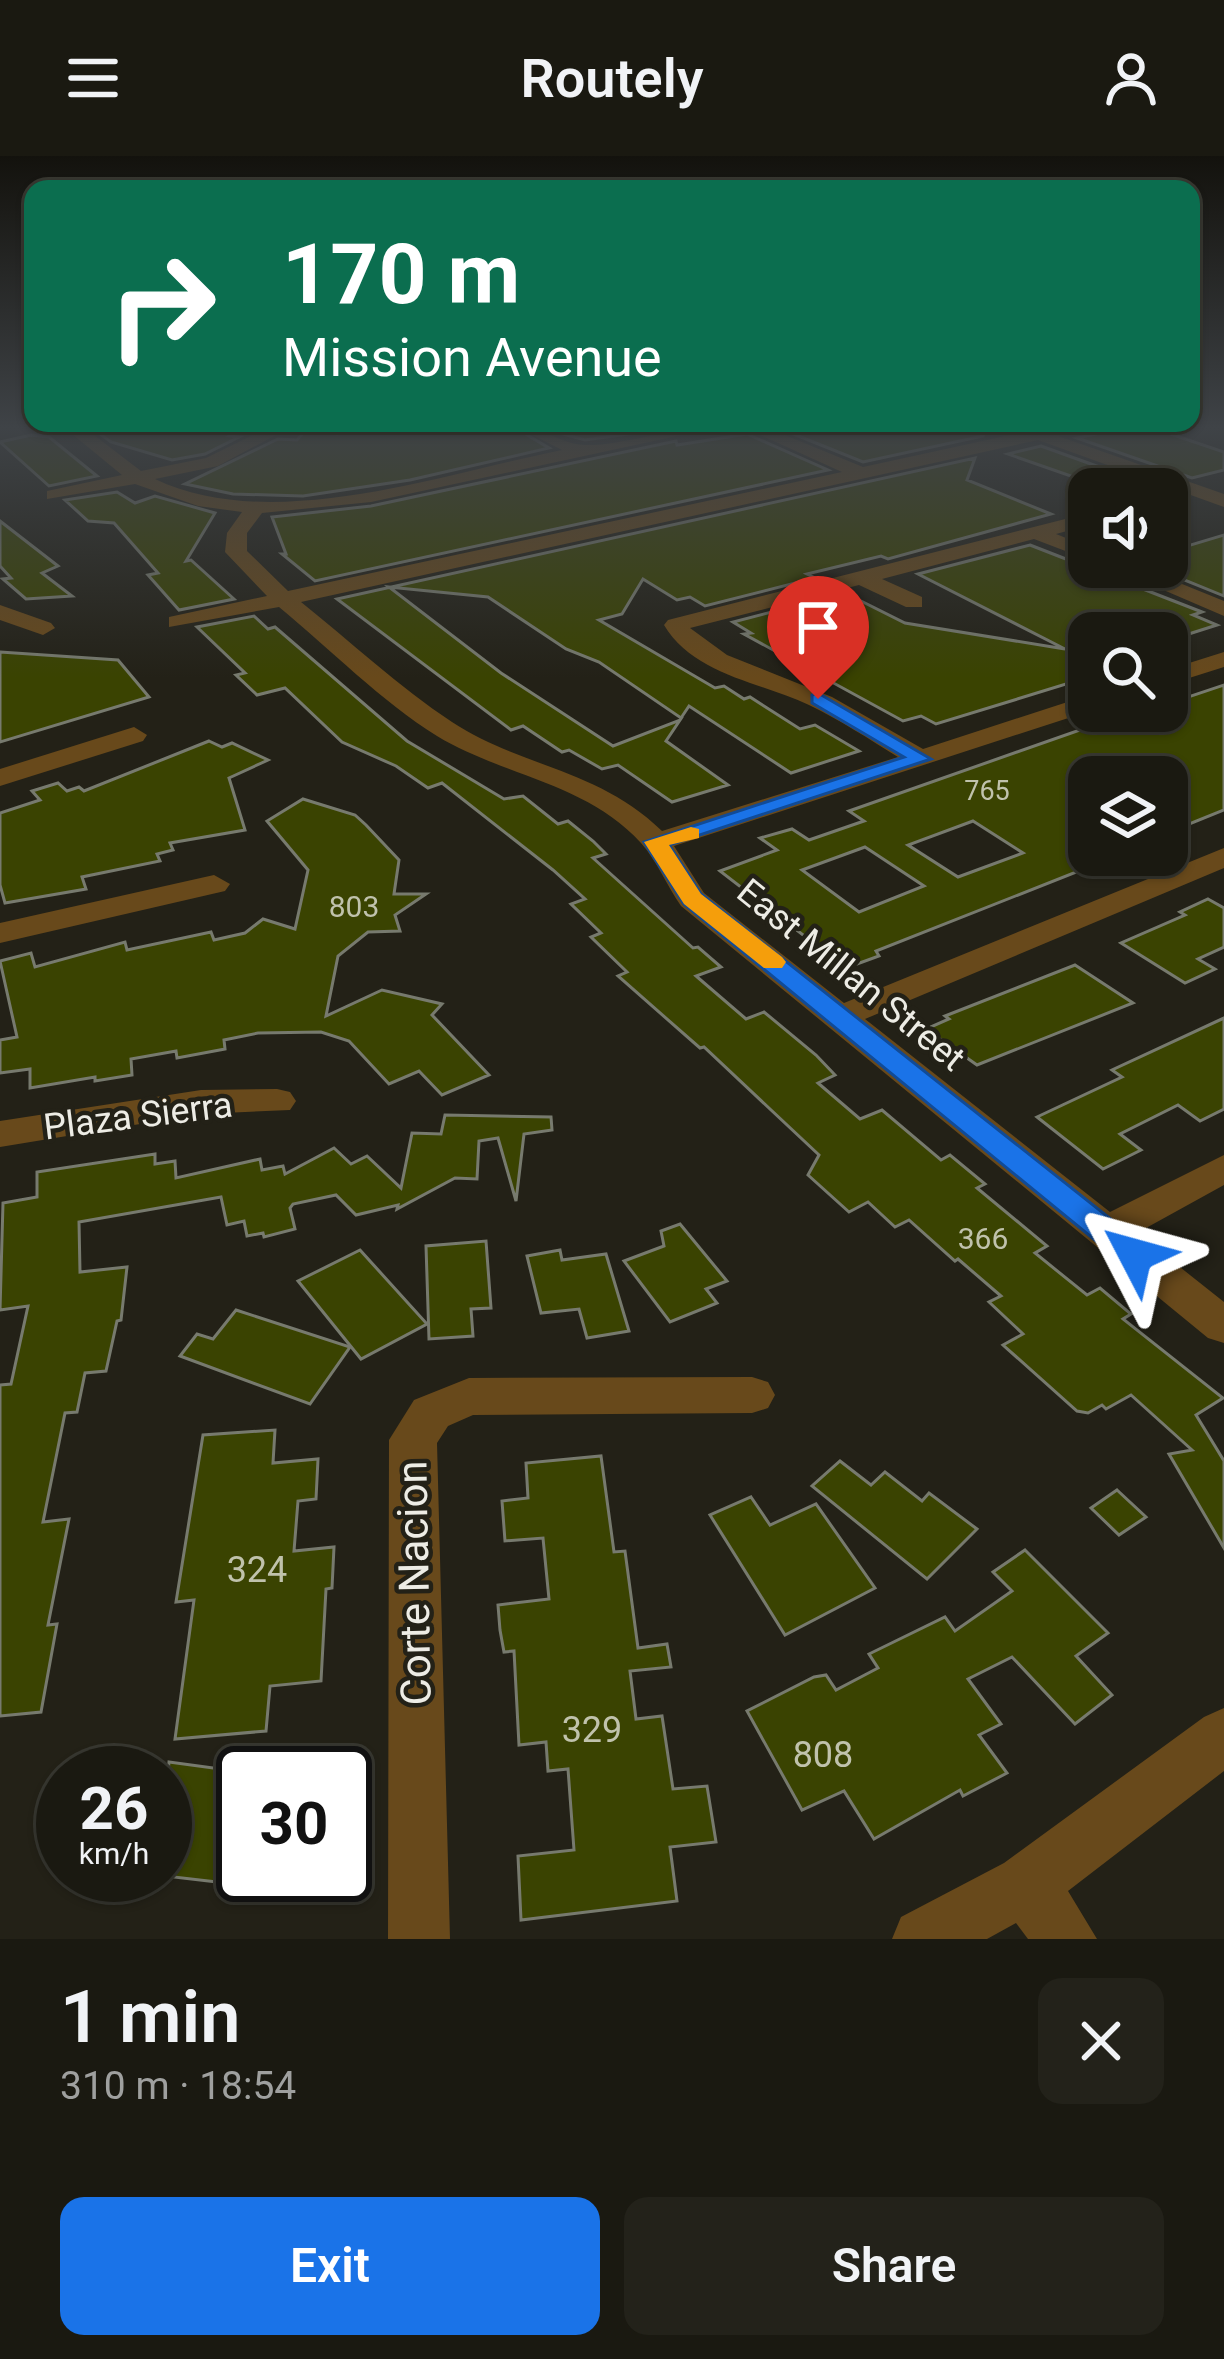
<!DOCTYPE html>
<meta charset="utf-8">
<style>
body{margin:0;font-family:Roboto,sans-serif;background:#23221a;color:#f1f3f6;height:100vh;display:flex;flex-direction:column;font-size:45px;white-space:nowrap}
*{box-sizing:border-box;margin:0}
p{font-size:39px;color:#9fa09f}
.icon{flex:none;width:66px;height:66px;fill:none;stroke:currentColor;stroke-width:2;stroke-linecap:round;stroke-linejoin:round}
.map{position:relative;height:1783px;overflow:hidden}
.sheet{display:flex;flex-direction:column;background:#1a1911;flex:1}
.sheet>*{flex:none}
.guide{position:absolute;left:24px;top:24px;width:1176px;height:252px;border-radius:24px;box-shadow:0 3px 9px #0004,0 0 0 3px #383831;background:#0b6e4f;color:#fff;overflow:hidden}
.tools{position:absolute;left:1068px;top:312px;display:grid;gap:24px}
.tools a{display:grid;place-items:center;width:120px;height:120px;border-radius:24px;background:#1a1911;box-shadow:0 3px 9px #0004,0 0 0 3px #383831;font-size:60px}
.speed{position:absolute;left:36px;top:1590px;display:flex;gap:24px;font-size:60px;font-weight:700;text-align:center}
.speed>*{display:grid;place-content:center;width:156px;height:156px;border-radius:50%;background:#1a1911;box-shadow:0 3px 9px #0004,0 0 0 3px #383831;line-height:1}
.speed small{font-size:30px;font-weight:400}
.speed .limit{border:6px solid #111;border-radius:18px;background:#fff;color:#111}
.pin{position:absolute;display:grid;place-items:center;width:102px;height:102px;color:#fff;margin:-123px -51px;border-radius:50% 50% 50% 0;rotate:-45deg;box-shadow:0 0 12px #0007}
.pin .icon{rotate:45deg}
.me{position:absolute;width:132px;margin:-66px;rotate:309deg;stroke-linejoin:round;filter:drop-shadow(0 0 9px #0008)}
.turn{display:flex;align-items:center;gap:42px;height:252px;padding:0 60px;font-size:54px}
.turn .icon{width:156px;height:156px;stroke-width:2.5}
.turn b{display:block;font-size:84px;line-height:102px}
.round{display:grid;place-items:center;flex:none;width:126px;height:126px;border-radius:24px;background:#23221a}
.head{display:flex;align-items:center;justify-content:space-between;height:204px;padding:0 60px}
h1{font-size:72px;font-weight:600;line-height:90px}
.primary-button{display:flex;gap:24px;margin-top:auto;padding:24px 60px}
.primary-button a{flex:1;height:138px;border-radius:24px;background:#1a73e8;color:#fff;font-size:48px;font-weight:600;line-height:138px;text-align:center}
.primary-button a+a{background:#23221a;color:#f1f3f6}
header{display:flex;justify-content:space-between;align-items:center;height:156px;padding:0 60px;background:#1a1911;font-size:54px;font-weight:600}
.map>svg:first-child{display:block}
.building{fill:#3a4301;stroke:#777a6e;stroke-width:3;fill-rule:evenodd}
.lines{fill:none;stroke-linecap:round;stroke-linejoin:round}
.minor{fill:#68491b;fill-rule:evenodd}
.route{fill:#1a73e8;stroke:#114b97;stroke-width:3}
.slow{fill:#f59e0b}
.labels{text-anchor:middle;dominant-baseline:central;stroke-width:9;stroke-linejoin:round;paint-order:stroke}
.far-number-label{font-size:27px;fill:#c0c2ac}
.number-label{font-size:30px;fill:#c0c2ac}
.street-label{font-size:36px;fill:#edece5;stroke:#232117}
.near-number-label{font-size:36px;fill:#c0c2ac}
.near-street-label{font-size:42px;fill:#edece5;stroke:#232117}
</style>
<header><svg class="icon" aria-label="menu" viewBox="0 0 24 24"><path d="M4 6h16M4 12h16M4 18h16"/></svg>Routely<svg class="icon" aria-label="person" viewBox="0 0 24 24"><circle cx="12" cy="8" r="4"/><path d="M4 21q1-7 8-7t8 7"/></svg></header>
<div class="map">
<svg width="1224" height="1783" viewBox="0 0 1224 1783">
<rect width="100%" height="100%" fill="#232117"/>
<g class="building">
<path d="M93 273H238L229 280 239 281 205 298 172 304 111 286Z"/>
<path d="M337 273H517L549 292 410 324 303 340 233 338 185 328 278 283 297 284 304 276 337 278Z"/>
<path d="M545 273H664L585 284Z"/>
<path d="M781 273H986L983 280 863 306Z"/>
<path d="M1119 273H1156L1224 296V314L1192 322 1077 282Z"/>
<path d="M747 278 828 314 315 425 282 398H286L272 361 371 350 676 285 677 289Z"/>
<path d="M31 279 49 281 97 320 49 330 0 286Z"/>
<path d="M1041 290 1155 331 1108 333 1008 298Z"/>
<path d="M975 302 967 324 1051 358 888 403 881 400 807 418 815 422 705 450 690 441 677 444 643 423 622 458 599 464 715 532 724 530 744 543 750 541 800 573 815 569 859 595 791 617 689 550 681 562 599 506 566 493 488 441 389 431 501 517 613 590 680 564 666 585 728 629 672 646 618 609 602 613 569 594 562 596 523 570 511 574 337 443Z"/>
<path d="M117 336 135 347 155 340 215 357 186 405 191 404 234 443 179 454 148 419 158 417 114 367 88 365 65 344Z"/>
<path d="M0 365 58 410 42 417 72 440 26 443 3 423 11 422 0 410Z"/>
<path d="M1224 379V440L1155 412 1167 411V396Z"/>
<path d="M1030 389 1202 456 1193 459 1217 469 1173 483 1167 477H1089V521L936 568 921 560 903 565 744 478 751 477 733 466 845 437 905 467 1065 493 918 418Z"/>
<path d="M254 460 268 473 275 471 407 585 504 643 523 640 558 668 568 665 593 685 606 698 593 702 693 792 698 791 721 811 696 820 746 863 764 856 816 899 835 919 818 927 860 963 882 954 941 1004 950 999 985 1028 977 1032 1047 1090 1035 1097 1087 1139 1100 1132 1131 1158 1123 1163 1223 1242 1196 1259 1224 1305V1392L1169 1298 1192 1294 1131 1239 1106 1253 1102 1249 1088 1257 1077 1255 1003 1189 1023 1178 989 1146 1001 1140 958 1103 955 1105 909 1064 895 1071 868 1046 849 1056 808 1019 819 999 704 891 700 892 618 820 627 816 591 781 601 777 571 748 585 743 553 714 442 627 428 632 396 610 342 586 285 532 257 539 236 519 245 517 197 471Z"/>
<path d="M0 496 118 504 149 541 0 586Z"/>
<path d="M1224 529V654L1167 677V621H1089V711L876 795 879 800 846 812 720 715 777 694 760 682 792 673 809 684 864 665 849 655 1134 555H1167V548ZM973 665 1023 697 958 721 908 689ZM865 691 924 730 859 756 802 714Z"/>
<path d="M209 585 222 591 232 587 268 604 229 622 245 674 170 687 173 694 157 698 160 705 82 721 86 733 5 747 0 729V657L40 644 32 635 58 627 67 635 79 631 84 635Z"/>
<path d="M303 643 355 659 366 669 399 704 394 738H426L395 759 400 775 368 776 338 800 326 860 382 834 442 848 432 859 489 919 442 939 419 915 389 928 349 885 321 876 258 877 224 884 225 893 177 902 176 895 131 903 132 919 95 925V921L30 932V913L0 917V884L17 881 0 805 31 797 35 811 125 786 127 794 211 776 214 784 245 777 263 763 295 773 308 714 267 665Z"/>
<path d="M1208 743 1224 752V791L1198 803 1215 813 1185 827 1121 787 1185 759 1180 756Z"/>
<path d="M1075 809 1133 847 977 909 926 873 949 863 945 860Z"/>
<path d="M1224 862V953L1200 965 1178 949 1120 978 1141 994 1103 1013 1037 961 1122 921 1112 914Z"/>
<path d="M445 959 551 961 552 974 524 978 516 1045 498 982 479 985 477 1023 455 1022 397 1053 398 1049 356 1059 336 1039 293 1048 290 1052 295 1073 264 1081 263 1077 247 1080 244 1065 227 1069 221 1041 79 1066 80 1116 127 1111 121 1164 117 1165 106 1215 85 1217 77 1256 65 1257 43 1366 69 1363 48 1469 57 1468 41 1556 0 1560V1229L11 1228 28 1150 0 1154 3 1047 37 1041V1016L155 998V1008L175 1005 176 1022 260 1003 262 1014 283 1010 285 1018 334 992 351 1008 367 1000 401 1032 412 977 441 978Z"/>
<path d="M680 1068 727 1125 706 1133 717 1147 670 1166 624 1105 664 1090 661 1075Z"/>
<path d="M486 1085 491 1152 471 1153 473 1180 429 1183 426 1090Z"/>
<path d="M360 1094 427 1168 361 1203 298 1125Z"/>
<path d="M560 1094 562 1104 606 1098 629 1175 587 1182 579 1153 541 1157 527 1100Z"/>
<path d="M236 1154 350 1191 310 1248 180 1200 197 1178 213 1183Z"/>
<path d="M275 1274 273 1307 318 1303 316 1343 298 1345 294 1395 334 1391 332 1432 326 1433 321 1525 270 1530 266 1575 175 1583 194 1444 176 1446 203 1279Z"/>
<path d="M601 1300 614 1396 625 1395 638 1492 667 1488 671 1511 630 1515 636 1563 662 1560 673 1633 707 1630 716 1686 670 1691 677 1745 521 1764 518 1700 574 1694 568 1613 548 1615 546 1586 519 1589 514 1495 504 1496 500 1474 498 1449 549 1443 543 1382 505 1385 502 1345 528 1342 526 1307Z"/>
<path d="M840 1305 871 1329 885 1316 922 1345 929 1337 977 1373 927 1423 812 1330Z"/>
<path d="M1117 1334 1146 1361 1119 1379 1091 1352Z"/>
<path d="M751 1341 770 1369 816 1348 875 1432 785 1479 710 1359Z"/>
<path d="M1025 1394 1108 1477 1076 1500 1112 1539 1075 1568 1012 1501 968 1523 1001 1568 979 1579 1007 1617 963 1640 960 1634 874 1683 844 1635 802 1654 747 1555 814 1521 826 1519 836 1534 878 1512 869 1498 945 1461 955 1475 1012 1435 993 1416Z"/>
<path d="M169 1606 243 1616V1729L165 1720V1682L176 1650 165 1648Z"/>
</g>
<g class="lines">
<g class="minor">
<path d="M66 273H86L141 315 206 302 265 273H287L218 310 155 323C272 379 442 318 562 294L521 273C547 273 564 289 585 289 623 290 666 272 709 273L371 346 262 357 247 377V395L288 435 842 316 747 273H770L863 311 1037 273H1074L1058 280 1224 338V351L1038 284 301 446C350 485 399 531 452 566 522 612 597 612 662 675L898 601C869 583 840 564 809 549 760 526 694 519 664 469L668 464 1089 357V369L1056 378 1089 391V404L1034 383 882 423 922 441V451H906L859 429 690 472 727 499 832 541 923 593 1089 539 1090 555 674 690 704 737 844 847 1224 692V712L865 863 1110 1056 1224 999V1029L1137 1077 1224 1146V1187L1208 1182 681 750C667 730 657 705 641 687 587 627 503 620 437 580 381 545 330 493 279 451L169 471V461L267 440 225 396 227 377 242 356 198 350 135 328 47 343V335L122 319Z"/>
<path d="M1110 411H1140L1224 445V460Z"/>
<path d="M0 449 51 467 55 472 43 479 0 464Z"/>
<path d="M1224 496V511L1167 529V514Z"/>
<path d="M134 571 147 579 143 585 0 630V613Z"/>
<path d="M214 719 230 728 225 735 0 787V767Z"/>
<path d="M277 933 290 936 296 945 290 954 201 958 0 991V965L201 934Z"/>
<path d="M752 1221 768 1226 775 1239 768 1252 752 1257 473 1259 448 1270 437 1287 450 1783H388L389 1284 414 1244 469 1222Z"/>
<path d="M1224 1552V1615L1068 1735 1097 1783H1028L1016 1767 987 1783H892L901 1761 1004 1707 1204 1561Z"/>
</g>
</g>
<linearGradient id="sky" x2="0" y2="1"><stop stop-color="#13120d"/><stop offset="0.52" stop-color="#3f4347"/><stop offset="1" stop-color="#3f4347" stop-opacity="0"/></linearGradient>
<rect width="1224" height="522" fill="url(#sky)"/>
<path class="route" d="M818 537 931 603 669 689 701 738 1146 1091 1151 1099 1146 1107H1123L684 748 644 686 904 601 812 547V539Z"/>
<path class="slow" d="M691 671 699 673V682L669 689 701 738 782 801 786 806 782 812H764L684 748 644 686Z"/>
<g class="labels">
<g class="far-number-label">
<text x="987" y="635">765</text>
</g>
<g class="number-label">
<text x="354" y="750">803</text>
<text x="983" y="1082">366</text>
</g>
<g class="street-label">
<text transform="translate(851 819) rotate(39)">East Millan Street</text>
<text transform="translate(138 960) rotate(-7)">Plaza Sierra</text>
</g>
<g class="near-number-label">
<text x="257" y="1414">324</text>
<text x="592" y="1574">329</text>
<text x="823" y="1599">808</text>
</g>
<g class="near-street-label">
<text transform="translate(414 1427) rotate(-91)">Corte Nacion</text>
</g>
</g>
</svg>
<div class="tools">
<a><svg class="icon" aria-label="sound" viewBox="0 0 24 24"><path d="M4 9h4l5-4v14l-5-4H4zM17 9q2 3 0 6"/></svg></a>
<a><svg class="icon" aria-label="search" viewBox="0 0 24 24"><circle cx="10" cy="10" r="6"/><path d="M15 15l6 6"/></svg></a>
<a><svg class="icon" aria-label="layers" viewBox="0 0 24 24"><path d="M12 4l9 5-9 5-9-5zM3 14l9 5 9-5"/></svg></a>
</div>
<div class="speed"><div>26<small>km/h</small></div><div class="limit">30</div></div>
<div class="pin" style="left:818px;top:543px;background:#d93025"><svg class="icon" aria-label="arrive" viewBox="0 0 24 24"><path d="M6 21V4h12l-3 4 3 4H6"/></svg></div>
<svg class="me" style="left:1135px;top:1099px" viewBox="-20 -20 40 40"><path d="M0-17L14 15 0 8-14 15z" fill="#1a73e8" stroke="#fff" stroke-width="4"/></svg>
<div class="guide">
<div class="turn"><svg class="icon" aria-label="right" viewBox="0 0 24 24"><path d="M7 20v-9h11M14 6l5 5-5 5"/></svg><div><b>170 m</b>Mission Avenue</div></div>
</div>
</div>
<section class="sheet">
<div class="head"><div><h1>1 min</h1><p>310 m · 18:54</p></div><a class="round"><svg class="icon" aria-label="close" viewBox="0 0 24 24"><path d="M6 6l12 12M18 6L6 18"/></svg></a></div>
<div class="primary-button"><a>Exit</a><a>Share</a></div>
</section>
